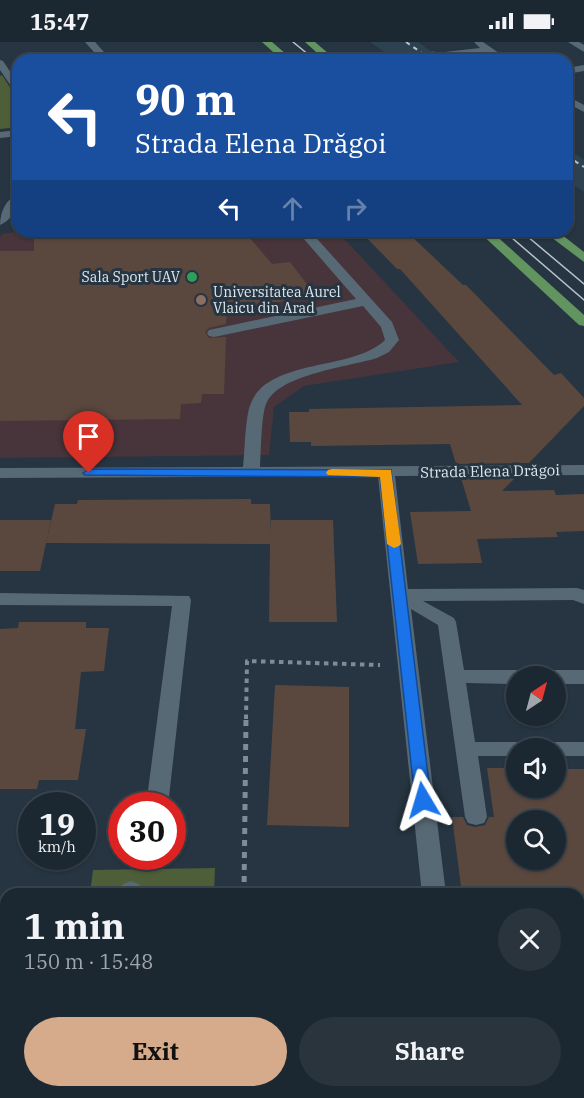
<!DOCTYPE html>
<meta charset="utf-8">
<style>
body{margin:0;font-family:"IBM Plex Serif",serif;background:#29343d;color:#f1f3f6;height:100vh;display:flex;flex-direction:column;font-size:22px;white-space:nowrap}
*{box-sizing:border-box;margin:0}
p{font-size:20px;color:#a0a6ab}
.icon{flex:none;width:33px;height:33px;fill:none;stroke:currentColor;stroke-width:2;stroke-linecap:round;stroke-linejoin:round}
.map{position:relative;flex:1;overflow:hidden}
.side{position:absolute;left:0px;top:846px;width:585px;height:210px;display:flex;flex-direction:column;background:#1c2831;border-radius:18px 18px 0 0;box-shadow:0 2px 4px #0004,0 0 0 2px #3a444d}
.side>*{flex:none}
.top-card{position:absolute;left:12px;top:12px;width:561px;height:183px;border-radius:18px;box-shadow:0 2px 4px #0004,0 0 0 2px #3a444d;background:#1a4fa0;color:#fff;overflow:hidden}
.needle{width:39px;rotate:36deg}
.controls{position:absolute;left:506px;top:624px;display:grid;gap:12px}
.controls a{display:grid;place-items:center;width:60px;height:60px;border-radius:50%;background:#1c2831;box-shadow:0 2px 4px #0004,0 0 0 2px #3a444d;font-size:30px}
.speed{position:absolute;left:18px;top:750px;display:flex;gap:12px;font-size:30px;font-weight:700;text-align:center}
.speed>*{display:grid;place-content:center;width:78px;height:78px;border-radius:50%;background:#1c2831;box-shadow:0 2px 4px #0004,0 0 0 2px #3a444d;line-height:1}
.speed small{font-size:15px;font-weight:400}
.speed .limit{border:9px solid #d22;background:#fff;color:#111}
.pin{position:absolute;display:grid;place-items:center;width:51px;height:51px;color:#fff;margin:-62px -26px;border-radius:50% 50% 50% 0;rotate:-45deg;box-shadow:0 0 6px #0007}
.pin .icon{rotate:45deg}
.me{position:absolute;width:66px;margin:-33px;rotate:353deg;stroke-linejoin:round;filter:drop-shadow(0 0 4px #0008)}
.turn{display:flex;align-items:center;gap:21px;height:126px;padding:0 24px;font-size:27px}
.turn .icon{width:78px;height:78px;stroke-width:2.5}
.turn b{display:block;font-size:42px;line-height:51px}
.lanes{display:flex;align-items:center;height:57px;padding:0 24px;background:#0003;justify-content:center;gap:30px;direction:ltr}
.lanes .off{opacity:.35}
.round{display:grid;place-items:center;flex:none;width:63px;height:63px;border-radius:32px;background:#29343d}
.headline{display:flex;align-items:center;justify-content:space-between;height:102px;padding:0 24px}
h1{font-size:36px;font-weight:700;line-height:45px}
.button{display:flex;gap:12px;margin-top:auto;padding:12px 24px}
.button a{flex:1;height:69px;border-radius:36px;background:#d6ab8b;color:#111;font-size:24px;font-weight:700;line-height:69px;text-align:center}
.button a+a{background:#29343d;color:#f1f3f6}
.status{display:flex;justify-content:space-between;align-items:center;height:42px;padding:0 30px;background:#1c2831;direction:ltr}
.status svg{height:16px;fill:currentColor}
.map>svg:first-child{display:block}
.built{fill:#2d4251}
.education{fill:#48343b}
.green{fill:#4d5e38}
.building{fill:#5a483f;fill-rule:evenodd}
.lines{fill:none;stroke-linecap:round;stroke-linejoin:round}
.minor-tunnel{stroke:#41505b;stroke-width:10;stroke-dasharray:10 5;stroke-linecap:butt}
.path-far1{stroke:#7f8b95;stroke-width:4;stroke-dasharray:4.5 4.5;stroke-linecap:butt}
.path{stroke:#7f8b95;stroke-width:5;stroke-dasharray:6 6;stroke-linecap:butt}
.minor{fill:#586976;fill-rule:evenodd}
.major{fill:#62945f;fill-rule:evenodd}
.tram{stroke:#b8c3cb;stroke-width:1.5}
.rail{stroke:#b8c3cb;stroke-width:2;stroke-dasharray:4.5 4.5;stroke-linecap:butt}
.route{fill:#1a73e8;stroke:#114b97;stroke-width:1.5}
.slow{fill:#f59e0b}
.leisure-dot{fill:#2e9e5b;stroke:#263541;stroke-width:2}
.education-dot{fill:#8d6e63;stroke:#263541;stroke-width:2}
.labels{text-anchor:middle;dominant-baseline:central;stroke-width:6;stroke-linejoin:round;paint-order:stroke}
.far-poi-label{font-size:14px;fill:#dde7ee;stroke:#263541;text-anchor:end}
.street-label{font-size:15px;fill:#dde7ee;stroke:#263541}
</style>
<div class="status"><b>15:47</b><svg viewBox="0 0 49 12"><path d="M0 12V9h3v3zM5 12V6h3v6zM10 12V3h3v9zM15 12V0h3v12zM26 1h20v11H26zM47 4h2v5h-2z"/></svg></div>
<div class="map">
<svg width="584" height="1056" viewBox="0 0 584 1056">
<rect width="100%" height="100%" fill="#263541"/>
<g class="built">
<path d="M370 0H418L443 18H396Z"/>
<path d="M567 106 584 118V150L567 138Z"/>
</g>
<path class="education" d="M22 189H337L459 320 304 344 274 365 269 413 0 416V195L2 192Z"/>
<g class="green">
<path d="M2 33 18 58V85L0 87V34Z"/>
<path d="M215 826 214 852H90L93 828Z"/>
</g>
<g class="building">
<path d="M74 189H244L272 222 290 220 316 254 227 268 226 282 209 286 205 290 209 296 226 295 224 352H202L201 361 181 362 180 377 0 379V209H34V194Z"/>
<path d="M360 189H406L463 243H466L554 333 561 331 584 356V364L529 421 456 422 450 402 311 404V400H290L289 370H309V367L522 363 400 227H397Z"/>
<path d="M461 436H515L502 449 554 448 556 453 584 452V489L556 490 558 495 477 497 482 521 418 522 410 470 471 469Z"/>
<path d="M251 457V462H270L271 491V478H333L337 580H269L270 502 46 501 55 462H77L78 458Z"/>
<path d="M0 478H51L40 529H0Z"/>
<path d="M19 580H86V586H109L104 629 81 630 75 687H86L78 738H39L37 747H0V587L18 586Z"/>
<path d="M275 643 349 645V785L267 783Z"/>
<path d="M487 726H516V746H555V727H584V852H462L452 775H463L467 783 475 785 485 783 489 775H494ZM516 778H555V818H516Z"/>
</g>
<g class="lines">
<path class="minor-tunnel" d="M411 18 436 14"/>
<path class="path-far1" d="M246 677 247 619 380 623"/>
<g class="path">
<path d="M244 852 246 675"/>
<path d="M258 852 404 848"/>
<path d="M221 1050V1056"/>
</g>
<g class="minor">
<path d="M85 0H95L111 18H101Z"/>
<path d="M474 0H483L509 18H498L487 11 436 17 431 14 436 11 480 6Z"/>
<path d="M568 0H579L584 3V10Z"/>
<path d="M0 18 3 19 18 41V51L15 50 0 28Z"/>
<path d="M584 23V29L567 32V26Z"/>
<path d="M567 54 584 63V70L567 61Z"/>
<path d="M18 88V94L0 96V90Z"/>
<path d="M18 152C18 165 12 178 0 183 0 170 6 157 18 152Z"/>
<path d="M297 189H310L392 280 399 298 389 310 377 316C348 325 281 332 267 360 261 370 261 411 260 425L584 423V433L395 434 408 547 577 546 584 548V562L573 558 423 559 454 576 456 580 464 628H516L523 630 526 634H516V642L466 641 475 700H516L523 702 526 706H516V714H478L487 775 484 781 476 783 468 781 465 775 438 583 411 567 446 852H422L378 434 0 436V426L243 425C245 409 245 374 251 361 269 316 354 329 385 298L381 285 363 264 214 295 209 294 207 291 209 288 356 257Z"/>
<path d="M0 551 189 554 191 558 168 764H146L172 564 0 563Z"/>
<path d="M555 628H584V642H555V634H545L548 630Z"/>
<path d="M555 700H584V714H555V706H545L548 702Z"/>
<path d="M131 839 139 842 143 848 142 852H118L123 842Z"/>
<rect x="98" y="1050" width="26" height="6"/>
<rect x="443" y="1050" width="26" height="6"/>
</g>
<g class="major">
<path d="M262 0H272L293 18H282Z"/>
<path d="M305 0H315L336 18H325Z"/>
<path d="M478 189H491L584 273V284L579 283Z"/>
<path d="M543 189H557L584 210V220Z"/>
</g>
<g class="tram">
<path d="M293 0 315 18"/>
<path d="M504 189 584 258"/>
<path d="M521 189 584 242"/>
</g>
<g class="rail">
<path d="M406 0 432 18"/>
<path d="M567 114 584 125"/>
</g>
</g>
<path class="route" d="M89 427 391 428 431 758 429 762H417L415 758 380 435 85 433 83 431Z"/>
<path class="slow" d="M332 427 391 428 401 502 399 504 394 506 387 502 380 435 328 433 326 431 328 428Z"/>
<circle class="leisure-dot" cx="192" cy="235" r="6"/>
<circle class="education-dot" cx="201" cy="258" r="6"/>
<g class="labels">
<g class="far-poi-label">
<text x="180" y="235">Sala Sport UAV</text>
<text x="213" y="250" text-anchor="start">Universitatea Aurel<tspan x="213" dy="16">Vlaicu din Arad</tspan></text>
</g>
<g class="street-label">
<text transform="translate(490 429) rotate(-1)">Strada Elena Drăgoi</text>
</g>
</g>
</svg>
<div class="controls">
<a><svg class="needle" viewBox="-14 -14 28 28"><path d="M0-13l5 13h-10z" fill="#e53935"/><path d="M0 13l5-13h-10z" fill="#a0a6ab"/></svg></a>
<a><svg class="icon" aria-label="sound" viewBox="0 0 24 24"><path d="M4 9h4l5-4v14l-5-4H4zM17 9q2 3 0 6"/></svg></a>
<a><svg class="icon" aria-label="search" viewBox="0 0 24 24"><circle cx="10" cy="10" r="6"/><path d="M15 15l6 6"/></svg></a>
</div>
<div class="speed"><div>19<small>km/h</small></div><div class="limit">30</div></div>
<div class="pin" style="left:89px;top:431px;background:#d93025"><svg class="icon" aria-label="arrive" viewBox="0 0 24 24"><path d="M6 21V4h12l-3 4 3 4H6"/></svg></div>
<svg class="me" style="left:423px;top:758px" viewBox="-20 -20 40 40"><path d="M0-17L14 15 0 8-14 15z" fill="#1a73e8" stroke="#fff" stroke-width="4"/></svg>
<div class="top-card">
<div class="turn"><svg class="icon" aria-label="left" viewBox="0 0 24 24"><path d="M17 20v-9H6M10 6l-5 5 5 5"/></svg><div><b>90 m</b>Strada Elena Drăgoi</div></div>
<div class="lanes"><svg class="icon" aria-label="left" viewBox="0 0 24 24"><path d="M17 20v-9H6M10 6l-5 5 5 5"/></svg><svg class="icon off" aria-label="ahead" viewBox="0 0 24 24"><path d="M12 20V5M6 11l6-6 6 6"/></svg><svg class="icon off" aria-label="right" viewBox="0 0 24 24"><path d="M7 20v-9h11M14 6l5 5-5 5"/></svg></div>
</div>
<section class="side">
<div class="headline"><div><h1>1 min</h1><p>150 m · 15:48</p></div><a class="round"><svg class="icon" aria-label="close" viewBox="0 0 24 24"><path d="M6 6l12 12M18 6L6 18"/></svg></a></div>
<div class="button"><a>Exit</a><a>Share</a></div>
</section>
</div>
